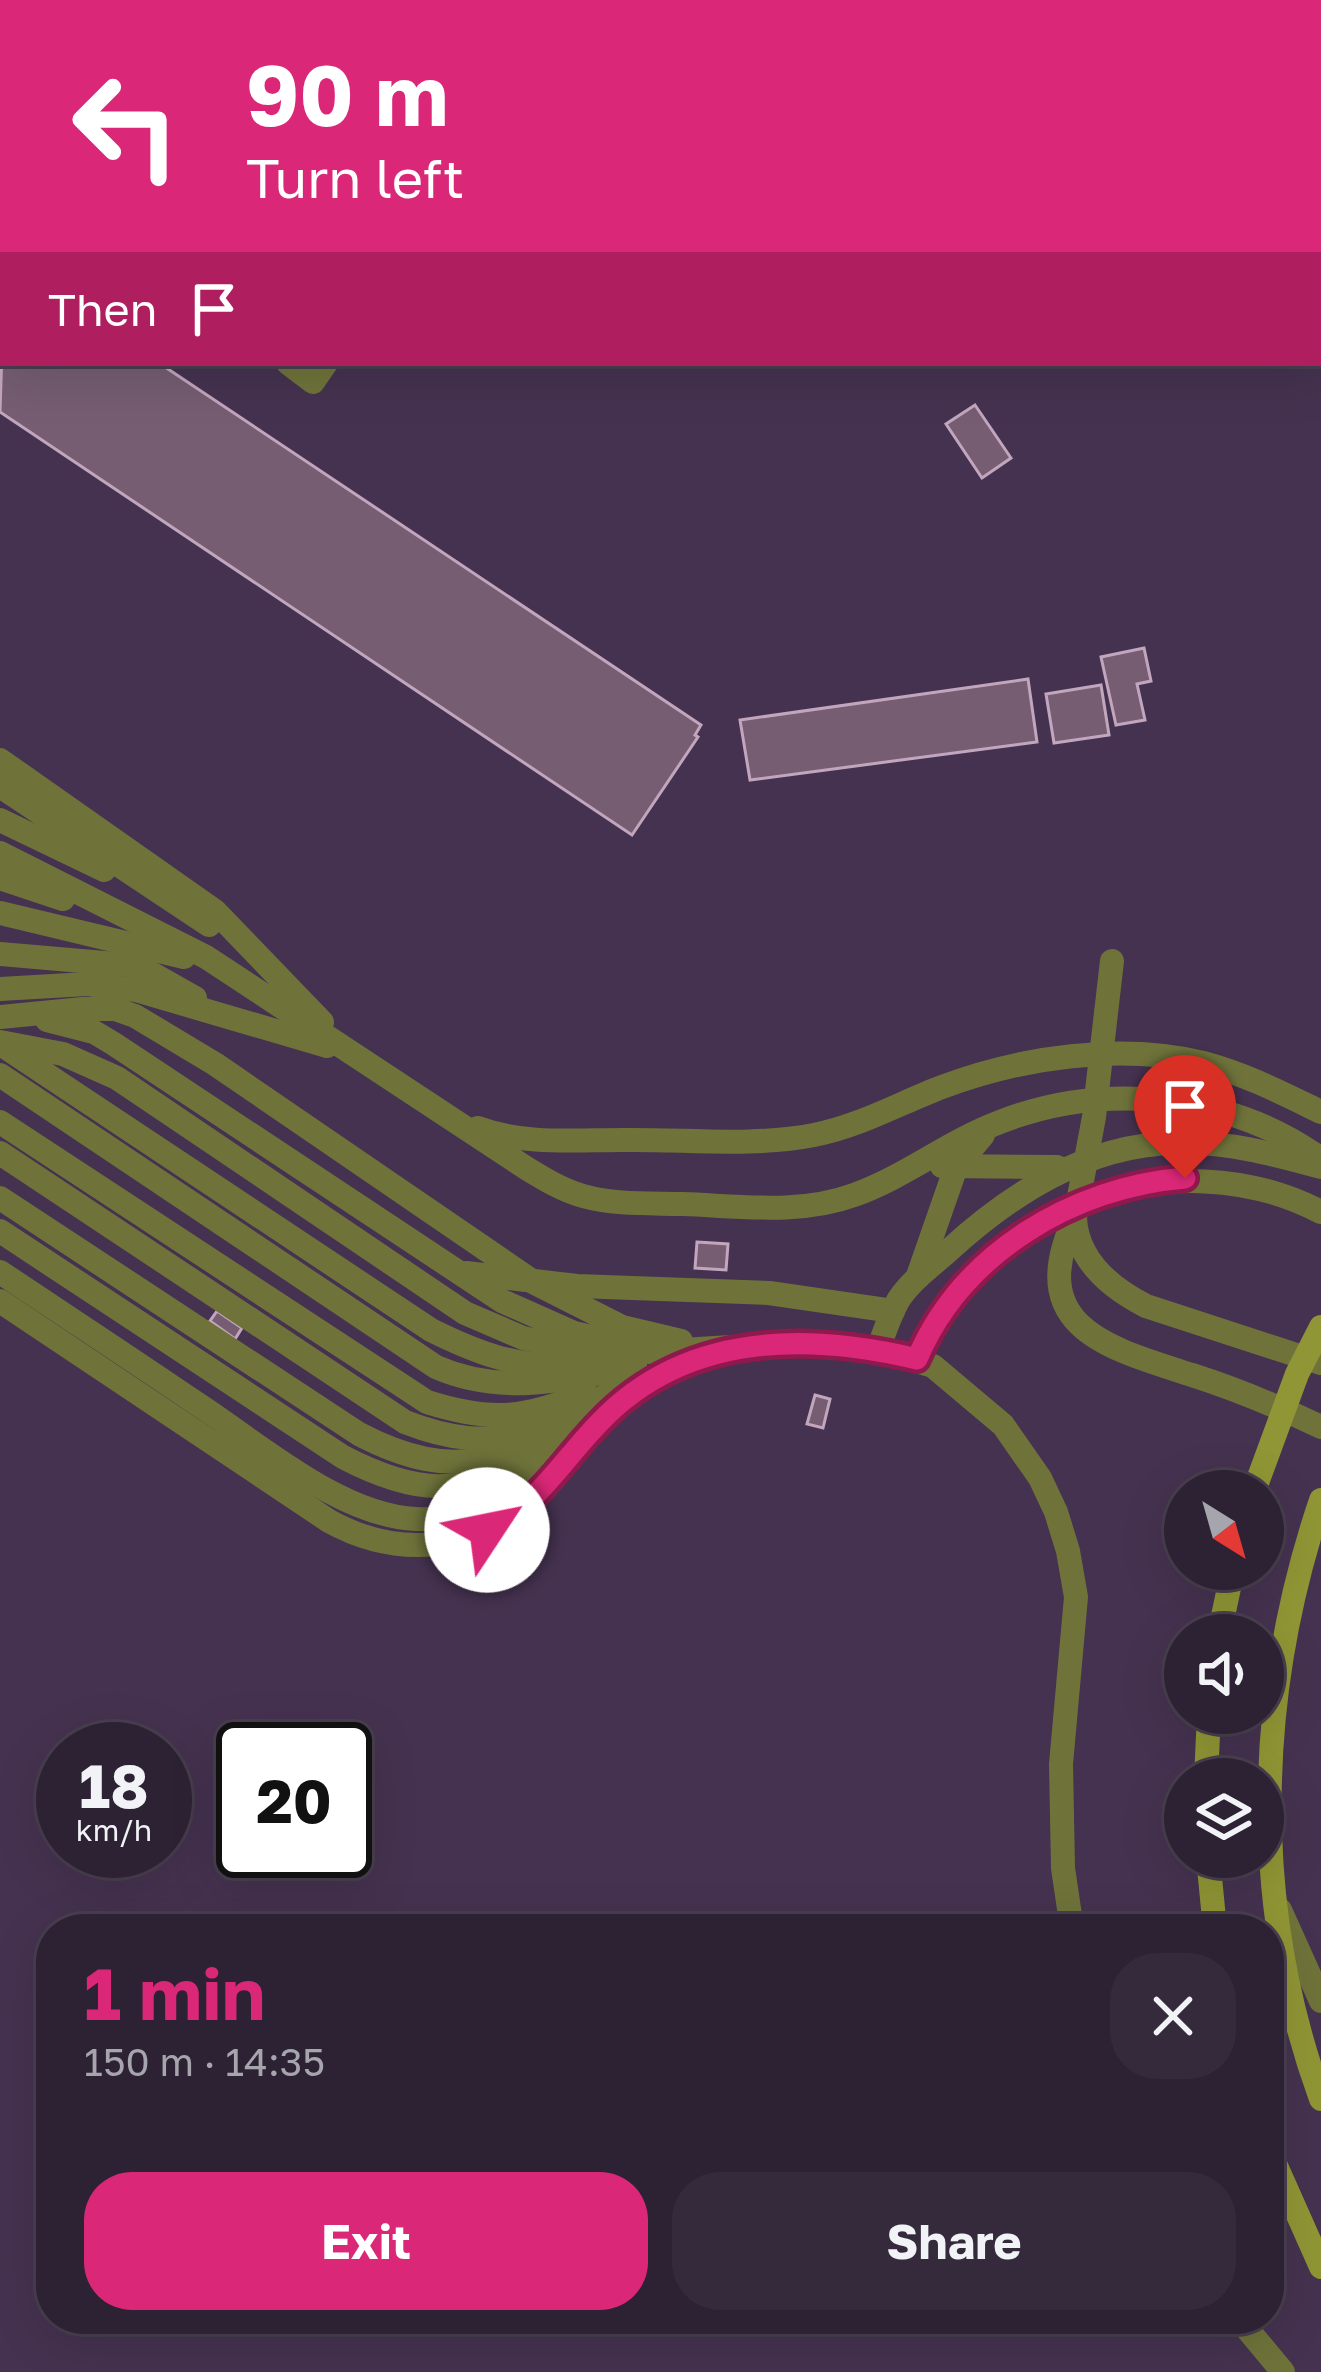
<!DOCTYPE html>
<meta charset="utf-8">
<style>
body{margin:0;font-family:"Golos Text",sans-serif;background:#342a3b;color:#f1f3f6;height:100vh;display:flex;flex-direction:column;font-size:45px;white-space:nowrap}
*{box-sizing:border-box;margin:0}
p{font-size:39px;color:#a6a4ac}
.icon{flex:none;width:66px;height:66px;fill:none;stroke:currentColor;stroke-width:2;stroke-linecap:round;stroke-linejoin:round}
.map{position:relative;flex:1;overflow:hidden}
.drawer{position:absolute;left:36px;top:1914px;width:1248px;height:420px;display:flex;flex-direction:column;background:#2c2233;border-radius:48px;box-shadow:0 12px 48px #0002,0 0 0 3px #483f4e}
.drawer>*{flex:none}
.hud{position:absolute;left:0px;top:0px;width:1323px;height:366px;box-shadow:0 12px 48px #0002,0 0 0 3px #483f4e;background:#db2777;color:#fff;overflow:hidden}
.needle{width:78px;rotate:143deg}
.fabs{position:absolute;left:1164px;top:1470px;display:grid;gap:24px}
.fabs a{display:grid;place-items:center;width:120px;height:120px;border-radius:50%;background:#2c2233;box-shadow:0 12px 48px #0002,0 0 0 3px #483f4e;font-size:60px}
.speed{position:absolute;left:36px;top:1722px;display:flex;gap:24px;font-size:60px;font-weight:700;text-align:center}
.speed>*{display:grid;place-content:center;width:156px;height:156px;border-radius:50%;background:#2c2233;box-shadow:0 12px 48px #0002,0 0 0 3px #483f4e;line-height:1}
.speed small{font-size:30px;font-weight:400}
.speed .limit{border:6px solid #111;border-radius:18px;background:#fff;color:#111}
.pin{position:absolute;display:grid;place-items:center;width:102px;height:102px;color:#fff;margin:-123px -51px;border-radius:50% 50% 50% 0;rotate:-45deg;box-shadow:0 0 12px #0007}
.pin .icon{rotate:45deg}
.me{position:absolute;width:132px;margin:-66px;rotate:56deg;stroke-linejoin:round;filter:drop-shadow(0 0 9px #0008)}
.turn{display:flex;align-items:center;gap:42px;height:252px;padding:0 48px;font-size:54px}
.turn .icon{width:156px;height:156px;stroke-width:2.5}
.turn b{display:block;font-size:84px;line-height:102px}
.then{display:flex;align-items:center;height:114px;padding:0 48px;background:#0003;gap:24px;font-size:45px}
.round{display:grid;place-items:center;flex:none;width:126px;height:126px;border-radius:48px;background:#342a3b}
.overview{display:flex;align-items:center;justify-content:space-between;height:204px;padding:0 48px}
h1{font-size:72px;font-weight:700;line-height:90px;color:#db2777}
.cta{display:flex;gap:24px;margin-top:auto;padding:24px 48px}
.cta a{flex:1;height:138px;border-radius:48px;background:#db2777;color:#fff;font-size:48px;font-weight:700;line-height:138px;text-align:center}
.cta a+a{background:#342a3b;color:#f1f3f6}
.map>svg:first-child{display:block}
.built{fill:#453250;fill-rule:evenodd}
.building{fill:#765d72;stroke:#c2a6be;stroke-width:3}
.lines{fill:none;stroke-linecap:round;stroke-linejoin:round}
.service{stroke:#6f733a;stroke-width:24}
.secondary{stroke:#909635;stroke-width:24}
.service-bridge{stroke:#6f733a;stroke-width:24}
.route-casing{stroke:#8e194d;stroke-width:30}
.route{stroke:#db2777;stroke-width:21}
</style>
<div class="map">
<svg width="1321" height="2372" viewBox="0 0 1321 2372">
<rect width="100%" height="100%" fill="#3b2d44"/>
<path class="built" d="M0 0H1321V2372H0ZM3 3H1320V363H3ZM1185 1491H1263V1569H1185ZM1185 1635H1263V1713H1185ZM63 1749H165V1851H63ZM243 1749H345V1851H243ZM1185 1779H1263V1857H1185ZM51 1929H1269V2319H51Z"/>
<g class="building">
<path d="M3 320V363H159L701 725 695 735 698 737 632 835 0 412Z"/>
<path d="M975 405 1011 458 982 478 946 424Z"/>
<path d="M1144 648 1151 681 1137 684 1145 720 1116 725 1101 657Z"/>
<path d="M1028 679 1037 742 750 780 740 720Z"/>
<path d="M1101 685 1109 735 1054 743 1046 694Z"/>
<path d="M697 1242 728 1244 726 1270 695 1268Z"/>
<path d="M217 1311 242 1328 235 1339 210 1321Z"/>
<path d="M815 1395 830 1399 823 1428 807 1424Z"/>
</g>
<g class="lines">
<g class="service">
<path d="M564 3 566 0"/>
<path d="M288 363 313 382 326 363"/>
<path d="M0 760 215 911 322 1022"/>
<path d="M0 786 209 925"/>
<path d="M0 820 104 870"/>
<path d="M0 853 206 957 526 1168C544 1179 562 1190 583 1196 615 1205 650 1203 683 1204 739 1206 800 1215 854 1195 905 1177 949 1141 1000 1122 1104 1081 1231 1094 1321 1159"/>
<path d="M0 878 63 899"/>
<path d="M0 913 184 957"/>
<path d="M0 954 128 965 149 972 195 998"/>
<path d="M0 989 87 984 136 990 327 1046"/>
<path d="M0 1017 83 1009H115L135 1016 215 1064 535 1283 622 1327 681 1341"/>
<path d="M47 1020 94 1032 114 1044 502 1301 574 1333 618 1343"/>
<path d="M0 1042 63 1054 117 1078 465 1313 523 1338 598 1355 781 1344 883 1351 933 1366 1003 1425 1040 1478 1056 1512 1068 1551 1076 1597 1061 1764 1063 1868 1072 1929"/>
<path d="M5 1047 431 1330C479 1354 520 1369 574 1365"/>
<path d="M0 1075 436 1367C502 1396 566 1380 635 1366"/>
<path d="M0 1122 427 1402C490 1422 526 1419 586 1393"/>
<path d="M478 1128C523 1145 575 1140 623 1140 685 1139 753 1147 814 1135 860 1126 900 1103 942 1087 1021 1057 1121 1043 1203 1063 1245 1074 1282 1093 1321 1112"/>
<path d="M0 1153 405 1422C446 1438 488 1446 530 1429"/>
<path d="M942 1166 1057 1167"/>
<path d="M0 1198 359 1434C480 1497 524 1441 627 1383"/>
<path d="M1075 1218C1023 1327 1108 1348 1192 1375 1236 1389 1279 1407 1321 1427"/>
<path d="M1075 1218C1077 1261 1111 1288 1146 1306L1321 1363"/>
<path d="M0 1231 343 1457C412 1493 462 1499 530 1456"/>
<path d="M0 1272C66 1316 133 1360 199 1405 260 1445 341 1516 416 1519 481 1522 529 1474 573 1434"/>
<path d="M466 1273 577 1286 769 1293 893 1311"/>
<path d="M918 1276 956 1167 983 1135"/>
<path d="M0 1301 329 1521C399 1560 483 1552 541 1493 565 1469 581 1438 607 1415 637 1387 671 1370 709 1354"/>
<path d="M878 1350C884 1333 890 1314 899 1299 911 1281 930 1267 946 1253 1009 1195 1085 1145 1175 1143 1225 1141 1274 1154 1321 1167"/>
<path d="M917 1359C982 1206 1174 1136 1321 1212"/>
<path d="M1280 1910 1321 2001"/>
<path d="M1239 2319 1283 2372"/>
</g>
<g class="secondary">
<path d="M1254 1491 1297 1374 1321 1327"/>
<path d="M1321 1500C1255 1695 1250 1905 1321 2099"/>
<path d="M1219 1635 1233 1569"/>
<path d="M1206 1779 1209 1713"/>
<path d="M1208 1857 1215 1929"/>
<path d="M1269 2150 1321 2267"/>
</g>
<path class="service-bridge" d="M1075 1218 1094 1117 1112 961"/>
</g>
<g class="lines">
<defs>
<path id="route" d="M487 1530C537 1506 561 1462 599 1423 684 1333 804 1332 917 1359 962 1253 1073 1187 1185 1178"/>
</defs>
<use href="#route" class="route-casing"/>
<use href="#route" class="route"/>
</g>
</svg>
<div class="fabs">
<a><svg class="needle" viewBox="-14 -14 28 28"><path d="M0-13l5 13h-10z" fill="#e53935"/><path d="M0 13l5-13h-10z" fill="#a6a4ac"/></svg></a>
<a><svg class="icon" aria-label="sound" viewBox="0 0 24 24"><path d="M4 9h4l5-4v14l-5-4H4zM17 9q2 3 0 6"/></svg></a>
<a><svg class="icon" aria-label="layers" viewBox="0 0 24 24"><path d="M12 4l9 5-9 5-9-5zM3 14l9 5 9-5"/></svg></a>
</div>
<div class="speed"><div>18<small>km/h</small></div><div class="limit">20</div></div>
<div class="pin" style="left:1185px;top:1178px;background:#d93025"><svg class="icon" aria-label="arrive" viewBox="0 0 24 24"><path d="M6 21V4h12l-3 4 3 4H6"/></svg></div>
<svg class="me" style="left:487px;top:1530px" viewBox="-20 -20 40 40"><circle r="19" fill="#fff"/><path d="M0-13L10 11 0 6-10 11z" fill="#db2777"/></svg>
<div class="hud">
<div class="turn"><svg class="icon" aria-label="left" viewBox="0 0 24 24"><path d="M17 20v-9H6M10 6l-5 5 5 5"/></svg><div><b>90 m</b>Turn left</div></div>
<div class="then">Then<svg class="icon" aria-label="arrive" viewBox="0 0 24 24"><path d="M6 21V4h12l-3 4 3 4H6"/></svg></div>
</div>
<section class="drawer">
<div class="overview"><div><h1>1 min</h1><p>150 m · 14:35</p></div><a class="round"><svg class="icon" aria-label="close" viewBox="0 0 24 24"><path d="M6 6l12 12M18 6L6 18"/></svg></a></div>
<div class="cta"><a>Exit</a><a>Share</a></div>
</section>
</div>
